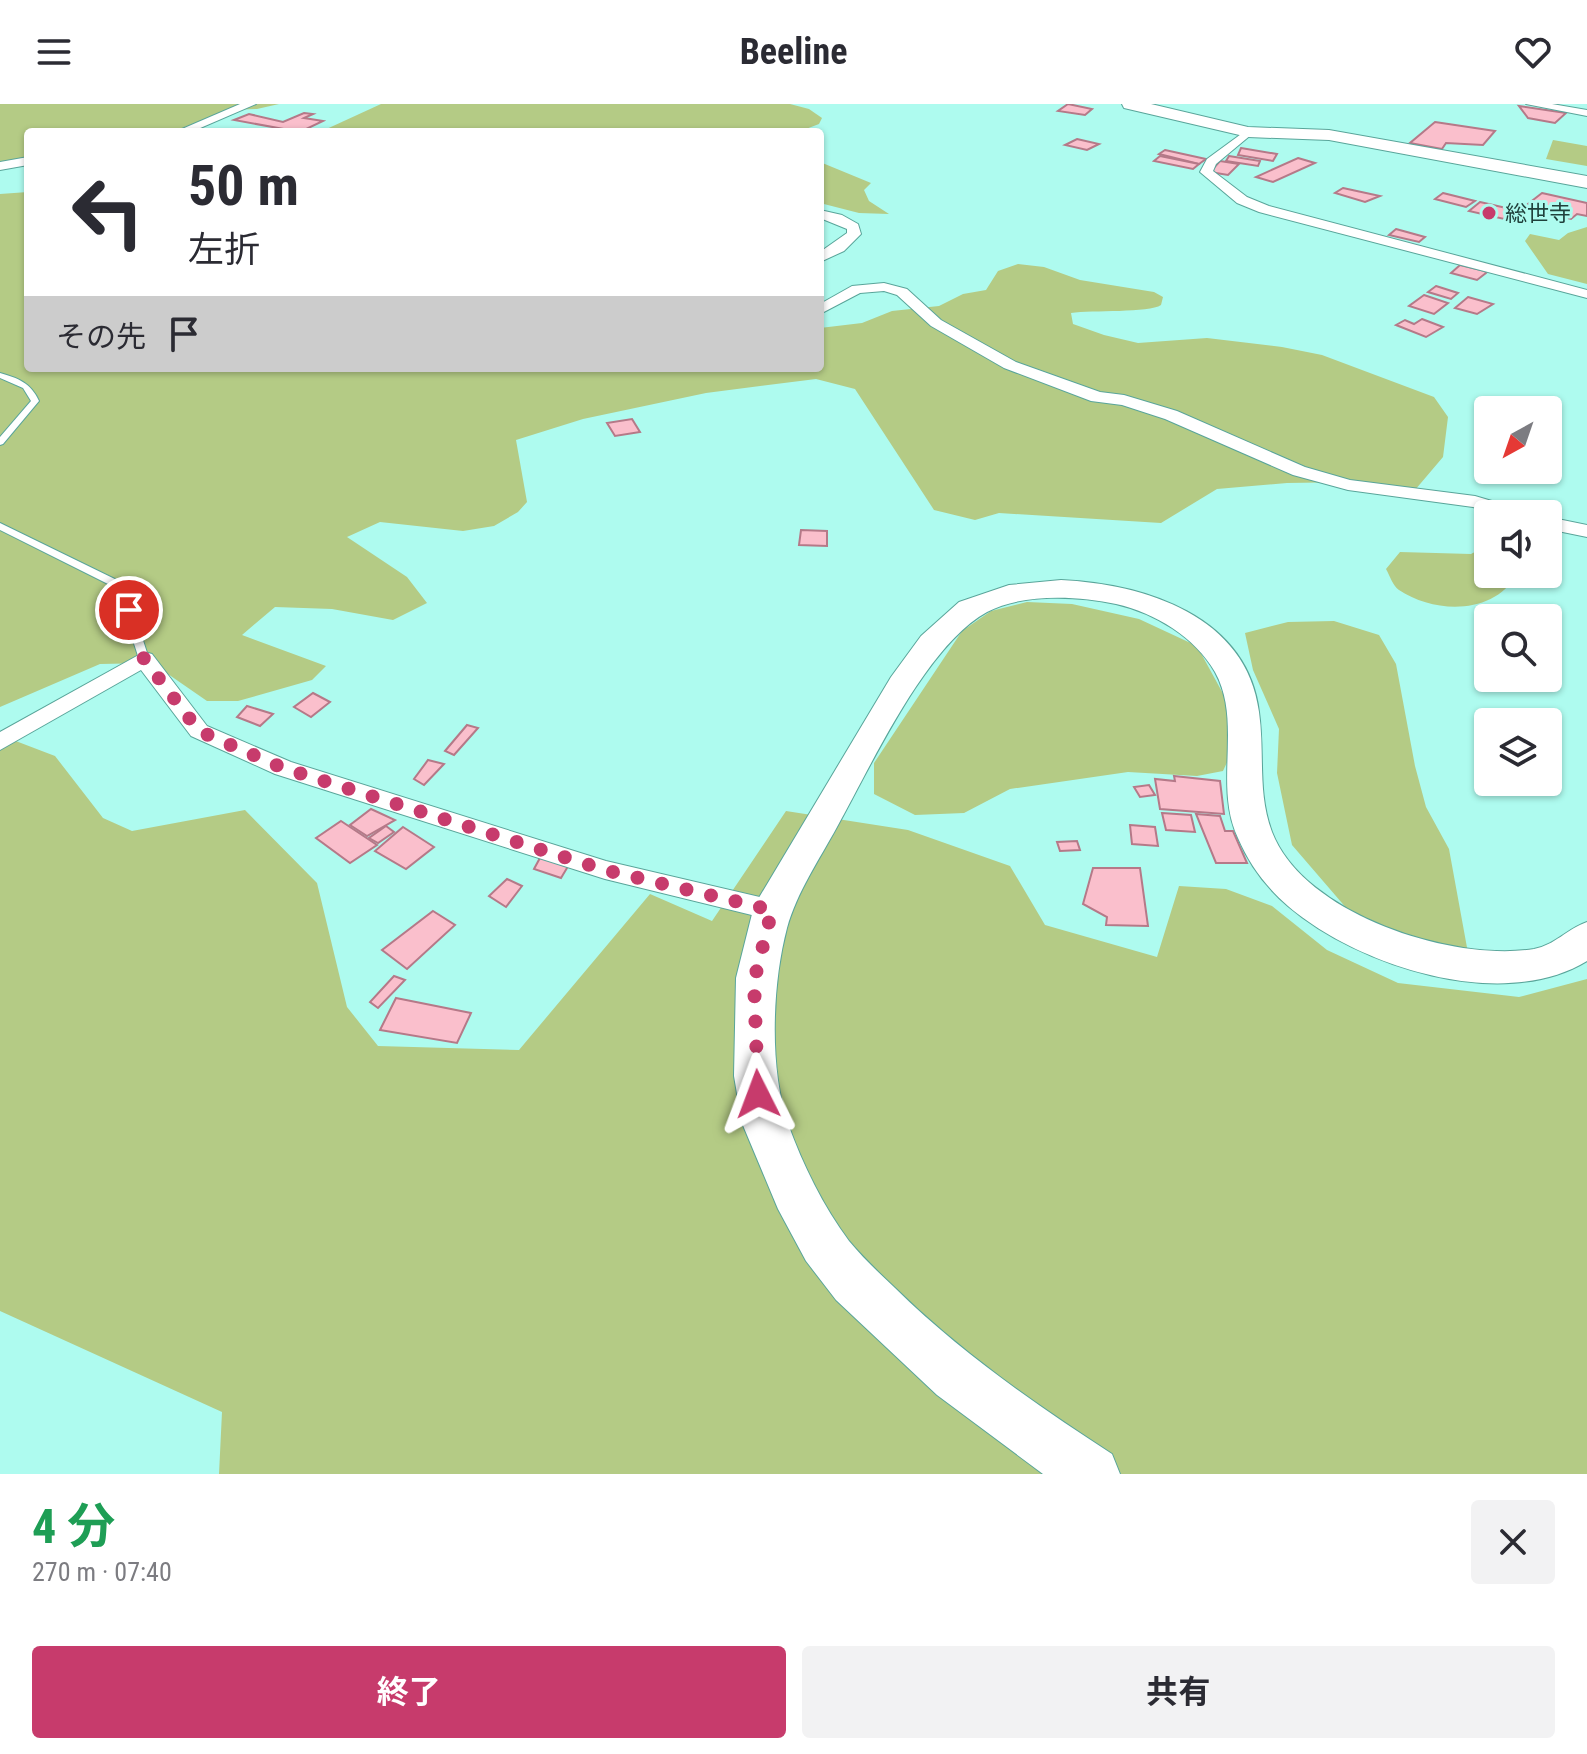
<!DOCTYPE html>
<html lang="ja">
<meta charset="utf-8">
<style>
body{margin:0;font-family:"Roboto Condensed","Noto Sans JP",sans-serif;background:#f2f2f3;color:#2b2b33;height:100vh;display:flex;flex-direction:column;font-size:30px;white-space:nowrap}
*{box-sizing:border-box;margin:0}
p{font-size:26px;color:#7c7c81}
.icon{flex:none;width:44px;height:44px;fill:none;stroke:currentColor;stroke-width:2;stroke-linecap:round;stroke-linejoin:round}
.map{position:relative;height:1370px;overflow:hidden}
.details{display:flex;flex-direction:column;background:#fff;flex:1}
.details>*{flex:none}
.guide{position:absolute;left:24px;top:24px;width:800px;height:244px;border-radius:8px;box-shadow:0 2px 6px #0004;background:#fff;color:#2b2b33;overflow:hidden}
.needle{width:52px;rotate:220deg}
.tools{position:absolute;left:1474px;top:292px;display:grid;gap:16px}
.tools a{display:grid;place-items:center;width:88px;height:88px;border-radius:8px;background:#fff;box-shadow:0 2px 6px #0004;font-size:40px}
.pin{position:absolute;display:grid;place-items:center;width:68px;height:68px;color:#fff;margin:-34px;border:4px solid #fff;border-radius:50%;box-shadow:0 2px 8px #0007}
.me{position:absolute;width:88px;margin:-44px;rotate:357deg;stroke-linejoin:round;filter:drop-shadow(0 0 6px #0008)}
.turn{display:flex;align-items:center;gap:28px;height:168px;padding:0 32px;font-size:36px}
.turn .icon{width:104px;height:104px;stroke-width:2.5}
.turn b{display:block;font-size:56px;line-height:68px}
.then{display:flex;align-items:center;height:76px;padding:0 32px;background:#0003;gap:16px;font-size:30px}
.round{display:grid;place-items:center;flex:none;width:84px;height:84px;border-radius:8px;background:#f2f2f3}
.overview{display:flex;align-items:center;justify-content:space-between;height:136px;padding:0 32px}
h1{font-size:48px;font-weight:700;line-height:60px;color:#1e9e55}
.primary-button{display:flex;gap:16px;margin-top:auto;padding:16px 32px}
.primary-button a{flex:1;height:92px;border-radius:8px;background:#c73b6c;color:#fff;font-size:32px;font-weight:700;line-height:92px;text-align:center}
.primary-button a+a{background:#f2f2f3;color:#2b2b33}
header{display:flex;justify-content:space-between;align-items:center;height:104px;padding:0 32px;background:#fff;font-size:36px;font-weight:700}
.map>svg:first-child{display:block}
.green{fill:#b4cb85}
.building{fill:#fabfcc;stroke:#b57988;stroke-width:2}
.lines{fill:none;stroke-linecap:round;stroke-linejoin:round}
.lane-casing{stroke:#59a59a;stroke-width:2}
.street-casing{stroke:#59a59a;stroke-width:2}
.secondary-casing{stroke:#59a59a;stroke-width:2}
.lane{fill:#fff;fill-rule:evenodd}
.street{fill:#fff;fill-rule:evenodd}
.secondary{fill:#fff;fill-rule:evenodd}
.route{stroke:#c73b6c;stroke-width:14;stroke-dasharray:0 25.2}
.poi-dot{fill:#c73b6c;stroke:#aefbef;stroke-width:3}
.labels{text-anchor:middle;dominant-baseline:central;stroke-width:6;stroke-linejoin:round;paint-order:stroke}
.far-poi-label{font-size:22px;fill:#20403b;stroke:#aefbef;text-anchor:start}
</style>
<header><svg class="icon" aria-label="menu" viewBox="0 0 24 24"><path d="M4 6h16M4 12h16M4 18h16"/></svg>Beeline<svg class="icon" aria-label="heart" viewBox="0 0 24 24"><path d="M12 20l-8-8c-3-5 5-10 8-4 3-6 11-1 8 4z"/></svg></header>
<div class="map">
<svg width="1587" height="1370" viewBox="0 0 1587 1370">
<rect width="100%" height="100%" fill="#aefbef"/>
<g class="green">
<path d="M0 0H279L257 5 228 6 172 28H28V54L0 60Z"/>
<path d="M381 0H790L809 5 822 14 819 20 798 28H320Z"/>
<path d="M1553 36 1587 42V62L1546 55Z"/>
<path d="M820 58 871 79 864 86 869 97 889 110 859 109 820 99Z"/>
<path d="M28 88V264H820V224L862 219 892 207 939 202 963 190 986 186 998 167 1018 160 1044 163 1080 176 1154 188 1163 193 1161 201C1149 209 1092 206 1071 209L1073 220 1104 231 1138 239 1207 234 1282 243 1322 251 1434 293 1448 313 1443 353 1415 386 1353 378 1287 379 1217 385 1161 419 999 409 975 416 934 406 855 285 816 275 706 289 583 315 516 336 527 398 518 408 494 422 463 427 380 418 347 433 407 473 427 499 393 516 332 505 275 503 242 531 326 562 312 576 238 597H207L152 559 100 560 0 603V90Z"/>
<path d="M1587 123V180L1548 170 1525 137 1530 130 1559 136 1568 129Z"/>
<path d="M1488 441V470H1517C1494 511 1435 510 1399 486 1393 482 1390 472 1386 465L1400 448 1471 450Z"/>
<path d="M1027 498 1072 500 1139 515 1197 542 1226 595 1236 639 1223 667 1197 672 1128 668 1010 685 964 709 915 711 874 690V659L962 527 991 507Z"/>
<path d="M1334 517 1379 531 1396 560 1415 662 1426 703 1449 745 1468 849 1360 820 1292 741 1277 669 1279 625 1253 566 1245 529 1288 518Z"/>
<path d="M0 631 55 652 103 714 132 727 245 706 317 779 347 903 378 942 519 946 650 790 712 817 786 707 908 726 1010 762 1045 821 1157 853 1179 782 1226 785 1272 802 1327 846 1398 879 1519 893 1587 875V1370H219L222 1308 0 1207Z"/>
</g>
<g class="building">
<path d="M1068 0 1092 5 1085 11 1058 7Z"/>
<path d="M1519 2 1566 9 1555 19 1528 14Z"/>
<path d="M304 9 313 10 304 14 323 17 300 28 234 16 249 10 283 18Z"/>
<path d="M1435 18 1495 27 1483 41 1446 39 1442 45 1410 39Z"/>
<path d="M1077 35 1099 40 1087 46 1065 41Z"/>
<path d="M1241 44 1277 50 1273 57 1238 51Z"/>
<path d="M1165 46 1206 55 1199 60 1159 50Z"/>
<path d="M1160 52 1199 60 1193 65 1154 57Z"/>
<path d="M1229 52 1260 57 1258 62 1226 57Z"/>
<path d="M1298 54 1315 59 1273 78 1256 73Z"/>
<path d="M1220 57 1239 60 1228 71 1210 68Z"/>
<path d="M1343 84 1380 92 1365 98 1335 89Z"/>
<path d="M1443 89 1475 97 1466 103 1435 95Z"/>
<path d="M1542 89 1587 99V112L1577 110 1571 115 1524 103Z"/>
<path d="M1480 98 1524 108 1513 117 1469 107Z"/>
<path d="M1396 125 1425 133 1419 138 1389 131Z"/>
<path d="M1460 161 1485 167 1486 169 1477 176 1451 169Z"/>
<path d="M1436 182 1458 189 1451 195 1428 188Z"/>
<path d="M1424 191 1448 199 1434 210 1409 202Z"/>
<path d="M1468 193 1493 200 1477 210 1455 204Z"/>
<path d="M1422 215 1443 223 1426 233 1396 221 1405 216 1414 220Z"/>
<path d="M632 315 640 328 615 332 607 319Z"/>
<path d="M801 426 827 427V442L799 441Z"/>
<path d="M313 589 330 598 311 613 294 603Z"/>
<path d="M247 602 273 610 260 622 237 613Z"/>
<path d="M467 621 478 624 454 651 445 647Z"/>
<path d="M428 656 444 660 424 681 414 675Z"/>
<path d="M1174 672 1220 677 1224 710 1160 705 1155 675 1175 677Z"/>
<path d="M1149 681 1155 691 1140 693 1134 683Z"/>
<path d="M371 705 395 716 367 732 350 721Z"/>
<path d="M1162 709 1191 711 1195 728 1166 726Z"/>
<path d="M1196 710 1220 712 1225 727H1233L1247 759H1216Z"/>
<path d="M341 717 377 741 350 759 316 734Z"/>
<path d="M1130 721 1155 723 1158 742 1132 740Z"/>
<path d="M386 722 394 728 378 739 369 734Z"/>
<path d="M403 723 434 743 406 765 375 747Z"/>
<path d="M1077 737 1080 746 1060 747 1057 738Z"/>
<path d="M541 752 570 759 561 774 534 765Z"/>
<path d="M1093 764H1140L1148 822 1106 821 1107 813 1083 800Z"/>
<path d="M507 775 522 782 506 803 489 792Z"/>
<path d="M433 807 455 821 407 865 382 846Z"/>
<path d="M394 872 405 876 378 904 370 898Z"/>
<path d="M396 894 471 909 457 939 380 926Z"/>
</g>
<g class="lines">
<defs>
<g id="lane">
<path d="M0 269C18 274 31 279 39 297L3 340 0 341V333L31 297 23 284 0 274Z"/>
<path d="M0 419 125 480 149 555 148 557H140L139 555 116 484 0 426Z"/>
</g>
<g id="street">
<path d="M240 0H256L191 28H175Z"/>
<path d="M1526 0H1552L1587 6V12Z"/>
<path d="M1248 25 1254 28 1252 30 1216 60 1213 67 1247 93 1269 102 1587 186V194L1259 108 1237 99 1200 68 1207 55Z"/>
<path d="M28 53V61L0 66V58Z"/>
<path d="M820 106 842 111 858 120 861 130 844 147 820 158V148L847 129V125L820 114Z"/>
<path d="M884 179 907 185 941 216 1016 258 1100 288 1124 291 1177 307 1305 363 1350 376 1475 392 1522 406 1524 410H1495L1473 403 1348 386 1293 371 1165 315 1122 301 1091 297 1004 264 931 222 897 191 884 187 860 189 820 210V200L852 182Z"/>
<path d="M1548 413 1587 421V433L1548 425Z"/>
<path d="M144 548 152 550 207 622 291 658 606 757 772 796 781 799 785 806 781 813 772 816 605 775 275 670 191 632 141 566 0 646V628Z"/>
</g>
<g id="secondary">
<path d="M1122 0H1151L1248 23 1329 26 1587 72V84L1329 36 1248 33 1124 4Z"/>
<path d="M1061 476C1145 480 1247 512 1259 608 1265 649 1257 688 1272 728 1304 811 1453 858 1534 845 1555 841 1567 825 1587 818V857C1502 909 1358 862 1288 802 1267 784 1249 760 1238 734 1213 682 1243 618 1215 568 1195 533 1155 509 1116 500 1078 492 1023 489 987 508 925 542 871 662 837 723 819 756 797 788 787 824 772 881 769 964 788 1020 803 1061 823 1102 849 1137 863 1154 879 1169 895 1184 960 1248 1035 1300 1112 1350L1120 1370H1043L937 1291 836 1196 806 1157 778 1105 742 1019 734 972 736 874 754 802 891 573 921 532 959 498 1009 481Z"/>
</g>
</defs>
<use href="#lane" class="lane-casing"/>
<use href="#street" class="street-casing"/>
<use href="#secondary" class="secondary-casing"/>
<use href="#lane" class="lane"/>
<use href="#street" class="street"/>
<use href="#secondary" class="secondary"/>
</g>
<g class="lines">
<path class="route" d="M129 506 144 555 199 627 283 664 605 766 772 806 754 877 758 990"/>
</g>
<circle class="poi-dot" cx="1489" cy="109" r="8"/>
<g class="labels">
<g class="far-poi-label">
<text x="1505" y="109">総世寺</text>
</g>
</g>
</svg>
<div class="tools">
<a><svg class="needle" viewBox="-14 -14 28 28"><path d="M0-13l5 13h-10z" fill="#e53935"/><path d="M0 13l5-13h-10z" fill="#7c7c81"/></svg></a>
<a><svg class="icon" aria-label="sound" viewBox="0 0 24 24"><path d="M4 9h4l5-4v14l-5-4H4zM17 9q2 3 0 6"/></svg></a>
<a><svg class="icon" aria-label="search" viewBox="0 0 24 24"><circle cx="10" cy="10" r="6"/><path d="M15 15l6 6"/></svg></a>
<a><svg class="icon" aria-label="layers" viewBox="0 0 24 24"><path d="M12 4l9 5-9 5-9-5zM3 14l9 5 9-5"/></svg></a>
</div>
<div class="pin" style="left:129px;top:506px;background:#d93025"><svg class="icon" aria-label="arrive" viewBox="0 0 24 24"><path d="M6 21V4h12l-3 4 3 4H6"/></svg></div>
<svg class="me" style="left:758px;top:990px" viewBox="-20 -20 40 40"><path d="M0-17L14 15 0 8-14 15z" fill="#c73b6c" stroke="#fff" stroke-width="4"/></svg>
<div class="guide">
<div class="turn"><svg class="icon" aria-label="left" viewBox="0 0 24 24"><path d="M17 20v-9H6M10 6l-5 5 5 5"/></svg><div><b>50 m</b>左折</div></div>
<div class="then">その先<svg class="icon" aria-label="arrive" viewBox="0 0 24 24"><path d="M6 21V4h12l-3 4 3 4H6"/></svg></div>
</div>
</div>
<section class="details">
<div class="overview"><div><h1>4 分</h1><p>270 m · 07:40</p></div><a class="round"><svg class="icon" aria-label="close" viewBox="0 0 24 24"><path d="M6 6l12 12M18 6L6 18"/></svg></a></div>
<div class="primary-button"><a>終了</a><a>共有</a></div>
</section>
